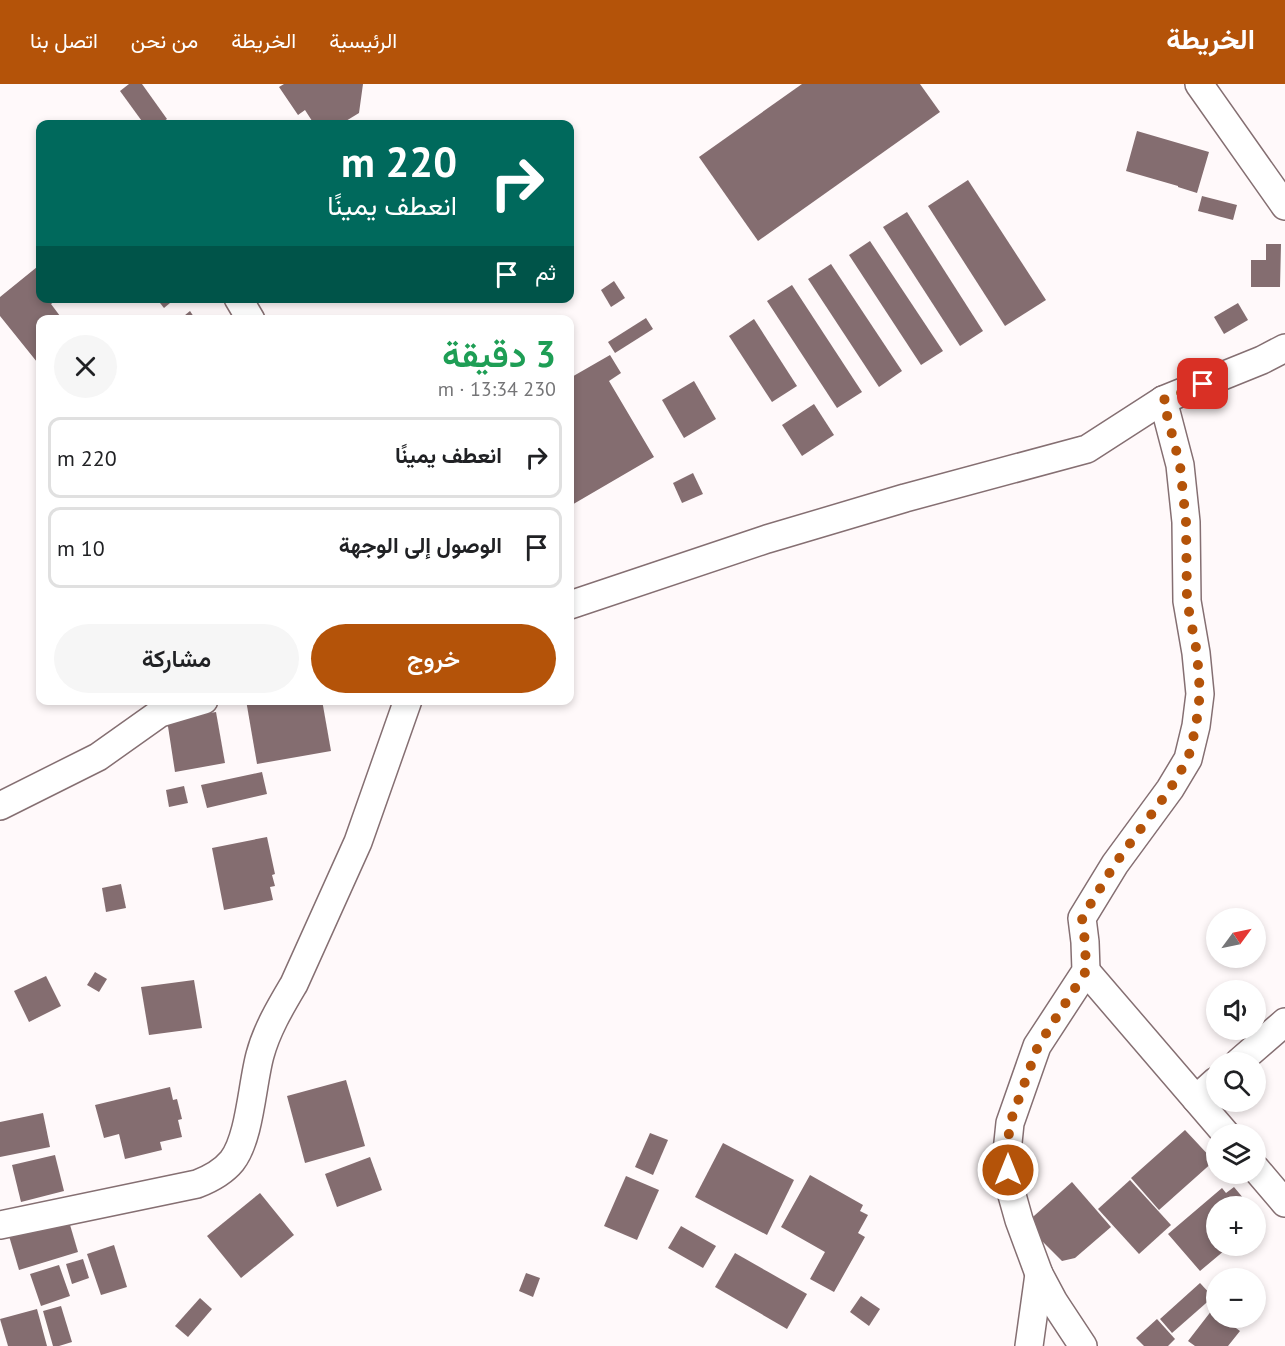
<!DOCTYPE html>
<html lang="ar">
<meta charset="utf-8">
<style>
body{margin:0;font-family:"PT Sans",Vazirmatn,sans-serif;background:#f6f6f6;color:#202124;direction:rtl;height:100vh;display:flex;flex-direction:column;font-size:22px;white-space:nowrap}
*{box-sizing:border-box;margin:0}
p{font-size:20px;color:#757577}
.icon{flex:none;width:33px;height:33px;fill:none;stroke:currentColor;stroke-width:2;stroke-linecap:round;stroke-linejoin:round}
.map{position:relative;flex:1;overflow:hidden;direction:ltr}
.details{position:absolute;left:36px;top:231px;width:538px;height:390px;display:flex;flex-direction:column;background:#fff;border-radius:12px;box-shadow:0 3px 9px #0003;direction:rtl}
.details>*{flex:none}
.hud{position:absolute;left:36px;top:36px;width:538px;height:183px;border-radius:12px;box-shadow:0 3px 9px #0003;direction:rtl;background:#00695c;color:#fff;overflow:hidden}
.needle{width:39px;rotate:57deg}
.fabs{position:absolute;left:1206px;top:824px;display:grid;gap:12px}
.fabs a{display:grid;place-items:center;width:60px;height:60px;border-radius:50%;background:#fff;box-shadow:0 3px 9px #0003;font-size:30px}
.pin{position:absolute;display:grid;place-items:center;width:51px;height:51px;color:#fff;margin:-26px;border-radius:12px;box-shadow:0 3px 9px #0006}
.me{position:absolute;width:66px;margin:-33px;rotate:0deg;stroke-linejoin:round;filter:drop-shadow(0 0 4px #0008)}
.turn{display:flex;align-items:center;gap:21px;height:126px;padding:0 18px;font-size:27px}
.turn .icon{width:78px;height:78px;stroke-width:2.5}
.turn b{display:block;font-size:42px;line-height:51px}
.then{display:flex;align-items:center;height:57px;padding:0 18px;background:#0003;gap:12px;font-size:22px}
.round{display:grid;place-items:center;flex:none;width:63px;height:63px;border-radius:32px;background:#f6f6f6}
.overview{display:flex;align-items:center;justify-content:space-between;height:102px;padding:0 18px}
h1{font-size:36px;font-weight:600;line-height:45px;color:#1e9e55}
.action{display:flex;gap:12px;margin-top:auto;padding:12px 18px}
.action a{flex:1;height:69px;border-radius:36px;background:#b45309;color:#fff;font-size:24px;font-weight:600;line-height:69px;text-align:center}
.action a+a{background:#f6f6f6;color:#202124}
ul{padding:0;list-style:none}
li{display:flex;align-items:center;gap:18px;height:81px;margin:0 12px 9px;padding:0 6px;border:3px solid #e0e0e0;border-radius:12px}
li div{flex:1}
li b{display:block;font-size:22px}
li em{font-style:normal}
header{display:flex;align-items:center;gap:36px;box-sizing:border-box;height:84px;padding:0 30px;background:#b45309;color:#fff}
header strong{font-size:28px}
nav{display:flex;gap:33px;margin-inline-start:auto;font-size:21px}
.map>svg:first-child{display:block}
.building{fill:#846d70}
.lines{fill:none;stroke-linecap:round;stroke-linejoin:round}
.street-casing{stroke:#856f72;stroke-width:30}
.street{stroke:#fff;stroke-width:27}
.route{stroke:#b45309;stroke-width:10;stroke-dasharray:0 18}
</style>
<header>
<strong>الخريطة</strong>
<nav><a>الرئيسية</a><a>الخريطة</a><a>من نحن</a><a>اتصل بنا</a></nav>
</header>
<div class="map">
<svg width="1285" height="1262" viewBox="0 0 1285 1262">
<rect width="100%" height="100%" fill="#fff9fa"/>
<g class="building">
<path d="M129 0H142L167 35 160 40H144L120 7Z"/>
<path d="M284 0H363L359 29 341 40H314L305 26 298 31 279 3Z"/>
<path d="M802 0H920L940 28 758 157 699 73Z"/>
<path d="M1137 47 1209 68 1197 109 1178 103V102L1126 87Z"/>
<path d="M968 96 1046 216 1005 242 928 122Z"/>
<path d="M1202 112 1237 121 1233 136 1198 127Z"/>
<path d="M907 128 983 247 960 262 883 143Z"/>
<path d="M870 157 943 267 921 281 849 171Z"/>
<path d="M1266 160H1281L1280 203H1251V176H1266Z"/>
<path d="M831 180 902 287 879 303 808 195Z"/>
<path d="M37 183 40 188V214H59L51 220 63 236H40V275L37 278 0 232V213Z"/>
<path d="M614 197 625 214 611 223 601 206Z"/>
<path d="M792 201 862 308 837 324 767 217Z"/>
<path d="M156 214H176L164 224Z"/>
<path d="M1238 219 1248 236 1224 250 1214 233Z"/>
<path d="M190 227 196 236H179Z"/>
<path d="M646 234 653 245 615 269 608 258Z"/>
<path d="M754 235 797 302 772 318 729 252Z"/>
<path d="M610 271 621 289 609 297 654 373 570 422V294Z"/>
<path d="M694 297 716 335 684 354 662 316Z"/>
<path d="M814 320 834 351 802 372 782 341Z"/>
<path d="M693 389 703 410 682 419 673 399Z"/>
<path d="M246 616H322L331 667 257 680Z"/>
<path d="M216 628 225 679 175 688 167 636Z"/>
<path d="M262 688 267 710 207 724 201 701Z"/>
<path d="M184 702 188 719 169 723 166 706Z"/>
<path d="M267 753 275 790 272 791 275 802 270 803 273 816 224 826 212 764Z"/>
<path d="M121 800 126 824 106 828 102 804Z"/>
<path d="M95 888 107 895 99 908 87 901Z"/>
<path d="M46 892 61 922 29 938 14 907Z"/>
<path d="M194 896 202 944 149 951 141 903Z"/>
<path d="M346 996 365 1062 305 1079 287 1012Z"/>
<path d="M170 1003 173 1016 177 1015 182 1035 178 1036 182 1053 160 1058 162 1066 125 1075 119 1050 104 1054 95 1021Z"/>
<path d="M43 1029 50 1063 0 1073V1038Z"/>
<path d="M1185 1046 1214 1077 1159 1126 1131 1094Z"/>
<path d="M650 1049 668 1056 653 1091 635 1083Z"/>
<path d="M723 1059 794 1096 767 1151 695 1113Z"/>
<path d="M55 1071 64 1107 21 1118 12 1081Z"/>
<path d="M370 1073 382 1106 337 1123 325 1090Z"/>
<path d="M810 1091 863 1121 860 1127 868 1131 858 1149 865 1153 834 1208 810 1195 825 1168 781 1143Z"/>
<path d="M626 1092 659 1106 637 1156 604 1142Z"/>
<path d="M1130 1096 1171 1141 1139 1170 1098 1125Z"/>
<path d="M1072 1098 1111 1143 1075 1174 1062 1177 1025 1140Z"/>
<path d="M1234 1103 1249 1121 1216 1122V1161H1231L1200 1187 1168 1150 1222 1104 1226 1109Z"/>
<path d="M260 1109 294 1151 241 1194 207 1152Z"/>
<path d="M68 1134 78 1168 19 1186 9 1152Z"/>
<path d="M681 1142 716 1162 703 1184 668 1164Z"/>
<path d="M114 1161 127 1203 101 1211 87 1170Z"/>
<path d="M735 1169 807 1210 787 1245 715 1203Z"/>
<path d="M83 1175 89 1194 72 1200 66 1180Z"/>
<path d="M59 1181 70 1212 41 1222 30 1190Z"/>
<path d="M526 1189 540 1194 533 1213 519 1207Z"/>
<path d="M1200 1199 1213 1213 1172 1249 1160 1235Z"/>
<path d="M861 1212 880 1225 869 1242 850 1228Z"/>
<path d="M200 1214 212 1225 188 1253 175 1242Z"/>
<path d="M61 1222 72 1258 59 1262H53L43 1227Z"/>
<path d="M37 1225 47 1262H8L0 1235Z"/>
<path d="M1212 1226 1216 1229V1233H1221L1240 1247 1228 1262H1195L1188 1257Z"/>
<path d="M1157 1235 1175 1255 1168 1262H1144L1136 1254Z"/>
</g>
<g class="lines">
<defs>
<g id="street">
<path d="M1199 0 1285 122"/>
<path d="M238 214 251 236"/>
<path d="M570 521 767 455 905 414 1087 365 1163 316 1262 276 1285 264"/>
<path d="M0 722 98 673 160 629 204 616"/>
<path d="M1086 887 1226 1050"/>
<path d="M1239 978 1285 938"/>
<path d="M1196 1015 1216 997"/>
<path d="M1256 1085 1285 1119"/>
<path d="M0 1141 197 1100C210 1095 223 1088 232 1077 250 1054 252 1000 260 971 267 945 281 922 294 900L358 758 408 616"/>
<path d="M1029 1262 1039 1190"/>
<path d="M1083 1262 1054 1218 1039 1190 1019 1136 1010 1104 1007 1068 1010 1039 1037 962 1086 887 1085 858 1082 834 1115 780 1170 705 1188 675 1196 642 1200 610 1196 569 1187 517 1186 438 1180 381 1163 316"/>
</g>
</defs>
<use href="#street" class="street-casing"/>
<use href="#street" class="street"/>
</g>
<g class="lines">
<path class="route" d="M1008 1086 1007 1068 1010 1039 1038 962 1086 887 1085 858 1082 834 1115 780 1170 705 1188 675 1196 642 1200 609 1197 569 1187 517 1186 438 1180 381 1163 316 1203 300"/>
</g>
</svg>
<div class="fabs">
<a><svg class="needle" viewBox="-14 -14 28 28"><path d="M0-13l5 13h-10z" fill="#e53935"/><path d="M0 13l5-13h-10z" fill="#757577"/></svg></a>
<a><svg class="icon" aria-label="sound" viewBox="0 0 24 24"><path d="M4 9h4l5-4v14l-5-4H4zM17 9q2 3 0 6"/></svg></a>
<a><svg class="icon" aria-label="search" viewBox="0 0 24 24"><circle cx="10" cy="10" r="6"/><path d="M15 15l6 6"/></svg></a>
<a><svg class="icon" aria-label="layers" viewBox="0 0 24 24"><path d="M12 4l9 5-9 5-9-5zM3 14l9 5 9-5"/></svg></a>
<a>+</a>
<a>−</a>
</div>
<div class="pin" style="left:1203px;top:300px;background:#d93025"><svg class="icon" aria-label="arrive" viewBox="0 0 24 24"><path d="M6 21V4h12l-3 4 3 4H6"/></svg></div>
<svg class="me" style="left:1008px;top:1086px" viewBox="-20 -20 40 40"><circle r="17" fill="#b45309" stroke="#fff" stroke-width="3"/><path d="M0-11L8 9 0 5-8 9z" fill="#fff"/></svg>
<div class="hud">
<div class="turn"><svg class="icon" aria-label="right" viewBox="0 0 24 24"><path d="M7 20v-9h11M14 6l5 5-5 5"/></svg><div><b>220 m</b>انعطف يمينًا</div></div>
<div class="then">ثم<svg class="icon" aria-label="arrive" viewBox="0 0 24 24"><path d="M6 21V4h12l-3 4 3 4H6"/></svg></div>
</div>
<section class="details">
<div class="overview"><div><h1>3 دقيقة</h1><p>230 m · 13:34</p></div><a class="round"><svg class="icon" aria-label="close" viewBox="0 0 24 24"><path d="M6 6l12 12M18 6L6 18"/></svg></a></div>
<ul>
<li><svg class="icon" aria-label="right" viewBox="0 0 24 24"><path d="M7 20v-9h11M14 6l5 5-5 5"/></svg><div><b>انعطف يمينًا</b></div><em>220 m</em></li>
<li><svg class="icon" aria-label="arrive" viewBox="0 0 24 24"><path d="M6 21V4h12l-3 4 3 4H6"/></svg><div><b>الوصول إلى الوجهة</b></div><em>10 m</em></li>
</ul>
<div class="action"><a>خروج</a><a>مشاركة</a></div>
</section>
</div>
